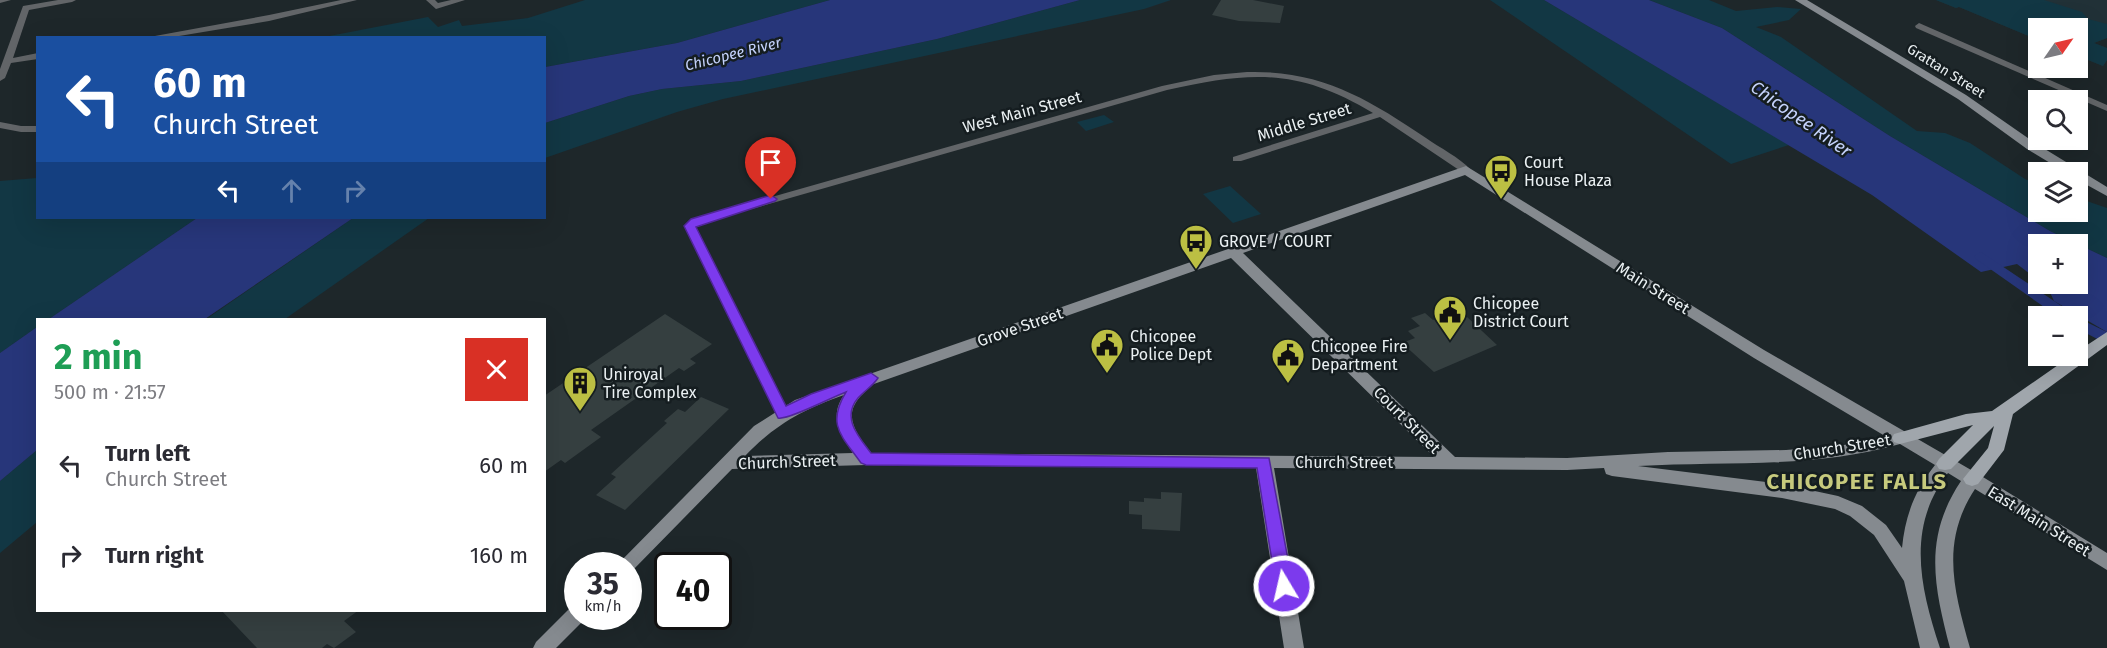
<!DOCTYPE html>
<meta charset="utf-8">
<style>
body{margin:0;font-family:"Fira Sans",sans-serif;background:#f2f2f3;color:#2b2b33;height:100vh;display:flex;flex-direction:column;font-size:22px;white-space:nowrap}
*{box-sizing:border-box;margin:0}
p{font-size:20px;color:#7c7c81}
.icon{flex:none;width:33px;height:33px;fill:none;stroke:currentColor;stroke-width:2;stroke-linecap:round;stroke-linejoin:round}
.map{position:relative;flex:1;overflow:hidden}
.sheet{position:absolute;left:36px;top:318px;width:510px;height:294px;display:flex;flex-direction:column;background:#fff;border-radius:0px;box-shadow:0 6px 24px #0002}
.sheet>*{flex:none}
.banner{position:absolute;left:36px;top:36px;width:510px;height:183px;border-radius:0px;box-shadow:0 6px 24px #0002;background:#1a4fa0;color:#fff;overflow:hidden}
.needle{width:39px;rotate:56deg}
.tools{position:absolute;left:2028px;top:18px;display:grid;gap:12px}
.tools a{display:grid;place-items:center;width:60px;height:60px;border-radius:0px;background:#fff;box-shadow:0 6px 24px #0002;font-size:30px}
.speed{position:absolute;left:564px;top:552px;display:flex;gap:12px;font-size:30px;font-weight:700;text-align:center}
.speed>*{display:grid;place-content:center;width:78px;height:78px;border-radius:50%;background:#fff;box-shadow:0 6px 24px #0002;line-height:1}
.speed small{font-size:15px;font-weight:400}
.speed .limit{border:3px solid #111;border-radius:9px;background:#fff;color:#111}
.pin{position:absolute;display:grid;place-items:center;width:51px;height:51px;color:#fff;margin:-62px -26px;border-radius:50% 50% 50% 0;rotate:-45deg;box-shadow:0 0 6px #0007}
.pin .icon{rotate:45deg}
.me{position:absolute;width:66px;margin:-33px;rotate:351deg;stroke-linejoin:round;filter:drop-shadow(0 0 4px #0008)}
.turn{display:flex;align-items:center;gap:21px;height:126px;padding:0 18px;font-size:27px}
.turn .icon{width:78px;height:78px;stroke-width:2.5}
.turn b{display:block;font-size:42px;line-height:51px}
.lanes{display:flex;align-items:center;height:57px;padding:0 18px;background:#0003;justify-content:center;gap:30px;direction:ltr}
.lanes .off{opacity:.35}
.round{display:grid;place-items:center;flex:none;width:63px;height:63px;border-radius:0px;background:#f2f2f3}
.overview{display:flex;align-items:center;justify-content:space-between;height:102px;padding:0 18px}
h1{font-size:36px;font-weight:700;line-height:45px;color:#1e9e55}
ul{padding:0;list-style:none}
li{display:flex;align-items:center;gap:18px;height:90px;padding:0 18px}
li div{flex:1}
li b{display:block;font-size:22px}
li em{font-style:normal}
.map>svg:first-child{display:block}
.built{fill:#213137}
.green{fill:#123744}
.water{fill:#27367a}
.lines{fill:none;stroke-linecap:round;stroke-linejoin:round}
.canal{fill:#27367a;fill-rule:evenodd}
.building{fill:#353f40}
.street{fill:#626568;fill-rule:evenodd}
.secondary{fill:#858a8f;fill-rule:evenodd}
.primary{fill:#a0a6ac;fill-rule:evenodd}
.route{fill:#7c3aed;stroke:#51269a;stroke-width:1.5}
.labels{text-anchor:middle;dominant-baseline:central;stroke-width:5;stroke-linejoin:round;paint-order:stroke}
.far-street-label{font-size:14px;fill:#eaf0f2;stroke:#151d20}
.far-water-label{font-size:15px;font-style:italic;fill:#c4d2fb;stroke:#151d20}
.street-label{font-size:16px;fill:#eaf0f2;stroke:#151d20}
.poi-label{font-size:16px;fill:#eaf0f2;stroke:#151d20;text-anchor:start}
.water-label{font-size:18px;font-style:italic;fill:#c4d2fb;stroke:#151d20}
.district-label{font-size:22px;font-weight:bold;letter-spacing:1.5px;fill:#c7ca7d;stroke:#151d20}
</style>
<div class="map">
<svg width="2107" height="648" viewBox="0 0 2107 648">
<rect width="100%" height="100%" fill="#1e272a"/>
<path class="built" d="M1936 0H2107V38L2094 43 2107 48V60L2103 66 2078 56V28H2038V40L1959 7 1956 8Z"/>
<g class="green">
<path d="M585 0H830L677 43 545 67 544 38H319L428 17 438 27 459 20 462 26 528 18Z"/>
<path d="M1080 0H1171L1144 9 723 99 677 112 545 158V123L629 96 662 89 741 81 937 39Z"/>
<path d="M1490 0H1544L1789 145 1731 164Z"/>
<path d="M1649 0H1709L1736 11 1777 7 1801 9 1789 20 1756 27 1781 37 1917 131 1945 133 1970 143 2025 179 2038 184V212H2078V198L2107 208V258L2050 231 1890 136 1722 28Z"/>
<path d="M1936 0H2044L2082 12 2088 19 2107 24V38L2094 43 2107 48V60L2103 66 2078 56V28H2038V40L1959 7 1956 8Z"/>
<path d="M1104 115 1114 122 1086 131 1077 122Z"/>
<path d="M37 178 38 218H197L49 319 38 320 37 327 0 353V181Z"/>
<path d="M1230 186 1261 214 1233 223 1203 194Z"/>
<path d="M353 218H429L285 319 205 320Z"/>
<path d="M37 450V522L0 553V481Z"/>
</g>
<g class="water">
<path d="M830 0H1080L937 39 741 81 662 89 629 96 545 123V67L677 43Z"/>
<path d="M1544 0H1649L1722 28 1890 136 2050 231 2107 258V332L2054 301 2048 288 2043 284H2078V244H2038V280L2017 264 1981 272 1872 195Z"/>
<path d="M197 218H353L205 319H49Z"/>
<path d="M37 327V450L0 481V353Z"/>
</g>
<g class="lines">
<g class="canal">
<path d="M1981 252 2072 313 2074 316H2057L1976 259 1974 256Z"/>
<path d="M2078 318 2107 332V344L2078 329Z"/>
</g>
</g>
<g class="building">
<path d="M1221 0H1253L1284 6 1280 23 1239 21 1212 15Z"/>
<path d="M1425 313 1433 320 1445 315 1453 322 1467 317 1497 345 1434 372 1402 343 1415 338 1408 331 1420 326 1411 318Z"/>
<path d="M665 314 712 344 690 359 696 363 684 371 679 368 591 430 601 437 565 463 561 460 544 472V396Z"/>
<path d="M701 397 729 409 625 510 596 495 616 477 611 474 667 423 664 421 678 409 685 412Z"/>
<path d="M1161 492 1182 493 1180 531 1142 529V515L1129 514V501L1144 502V498L1161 499Z"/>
<path d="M221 610H359L344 621 356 632 334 648 327 644 322 648H257Z"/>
</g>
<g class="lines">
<g class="street">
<path d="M0 0H11L0 3Z"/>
<path d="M58 0H76L72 2 29 10 13 58 38 53V59L11 63 5 78 0 81V69L23 6Z"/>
<path d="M341 0H357L269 21 167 38H144L269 15Z"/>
<path d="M426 0H435L438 3 451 0H465L436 9Z"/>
<path d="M1919 23 2107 105V111L1916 28 1915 26Z"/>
<path d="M1247 72C1320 70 1367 98 1426 138 1440 148 1459 157 1471 170L1470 172H1462L1380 117 1241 161H1233V157L1373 113C1298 68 1251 71 1167 90L699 224 696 227 790 414 788 417H778L776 414 685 226 691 220 1162 86 1214 75Z"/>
<path d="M0 122 21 126H38V132H21L0 128Z"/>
</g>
<g class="secondary">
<path d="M1795 0H1807L1966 95 2035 143 2107 187V196L2078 180V172H2065L2027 149 1958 99Z"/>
<path d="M1466 166 1764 350 1978 474 2107 553V570L1975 489C1940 542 1954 591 1970 648H1950C1934 586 1923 538 1961 481L1948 473C1906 527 1920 588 1940 648H1920L1904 581 1874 535 1850 516 1835 509 1782 498 1612 476 1606 474 1604 468 1567 470 1274 468 1304 648H1284L1256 468 866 465 732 469 632 571 628 572V566H616L754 426 795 400ZM1465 175 1754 358 1885 436 1844 445 1786 450 1668 452 1567 458 1455 457 1243 253ZM1231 258 1434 457 871 453C861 439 845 421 855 404 859 396 866 392 871 385ZM844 395C829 416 840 434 853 453L745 456C776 424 802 410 844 395ZM1900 444 1935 465C1915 490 1905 516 1902 548L1886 525 1862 506 1838 496 1782 484 1638 466C1726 461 1813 469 1900 444Z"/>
<path d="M578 605V616H586L585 619 556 648H533L536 642 571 607Z"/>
</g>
<path class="primary" d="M2107 332V345L2013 414 2004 450 1978 484 1972 486 1966 484 1963 479 1988 448 1994 426 1951 469 1945 470 1939 469 1936 464 1939 459 1973 425 1900 444 1894 442 1892 438 1894 434 1966 414 1992 411 2071 356H2078V351Z"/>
</g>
<path class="route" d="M771 195 777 199 775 201 696 227 786 406 811 394 871 373 878 378C873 386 864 391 858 398 841 418 859 437 871 453L1269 458 1293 586 1290 591 1284 593 1278 591 1276 586 1257 468 866 465 861 463C842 436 826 425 846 392 832 397 787 421 778 418L684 226 691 219Z"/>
<defs>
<symbol id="bus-pin" viewBox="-11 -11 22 30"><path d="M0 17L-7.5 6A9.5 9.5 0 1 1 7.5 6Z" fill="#bcbf43" stroke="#151d20"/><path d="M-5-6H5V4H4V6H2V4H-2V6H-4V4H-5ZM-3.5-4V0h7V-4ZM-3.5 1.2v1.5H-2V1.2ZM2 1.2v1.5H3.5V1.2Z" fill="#111"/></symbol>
<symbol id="civic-pin" viewBox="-11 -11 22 30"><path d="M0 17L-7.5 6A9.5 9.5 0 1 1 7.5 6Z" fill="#bcbf43" stroke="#151d20"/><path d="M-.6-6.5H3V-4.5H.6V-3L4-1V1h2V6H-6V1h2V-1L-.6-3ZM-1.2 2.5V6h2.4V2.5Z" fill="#111"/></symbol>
<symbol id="building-pin" viewBox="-11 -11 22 30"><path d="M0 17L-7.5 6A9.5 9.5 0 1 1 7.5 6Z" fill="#bcbf43" stroke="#151d20"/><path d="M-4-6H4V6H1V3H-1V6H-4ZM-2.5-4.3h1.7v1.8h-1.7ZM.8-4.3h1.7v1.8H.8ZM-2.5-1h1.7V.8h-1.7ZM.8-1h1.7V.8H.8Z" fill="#111"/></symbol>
</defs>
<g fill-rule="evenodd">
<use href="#bus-pin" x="1482" y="152" width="38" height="52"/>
<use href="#bus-pin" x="1177" y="222" width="38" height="52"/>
<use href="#civic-pin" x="1431" y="293" width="38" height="52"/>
<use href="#civic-pin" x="1088" y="326" width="38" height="52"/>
<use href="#civic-pin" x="1269" y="336" width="38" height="52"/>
<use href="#building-pin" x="561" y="364" width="38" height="52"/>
</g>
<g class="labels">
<g class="far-street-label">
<text transform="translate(1946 71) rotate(32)">Grattan Street</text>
</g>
<g class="far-water-label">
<text transform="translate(733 54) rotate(-14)">Chicopee River</text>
</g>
<g class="street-label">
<text transform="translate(1022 112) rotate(-15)">West Main Street</text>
<text transform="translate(1304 122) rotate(-17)">Middle Street</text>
<text transform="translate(1653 288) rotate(32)">Main Street</text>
<text transform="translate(1020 327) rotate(-19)">Grove Street</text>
<text transform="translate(1407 420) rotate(45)">Court Street</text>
<text transform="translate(1842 447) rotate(-9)">Church Street</text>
<text transform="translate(787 462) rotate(-2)">Church Street</text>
<text x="1344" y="462">Church Street</text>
<text transform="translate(2039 521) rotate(32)">East Main Street</text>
</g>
<g class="poi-label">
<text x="1524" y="162">Court<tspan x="1524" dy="18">House Plaza</tspan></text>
<text x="1219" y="241">GROVE / COURT</text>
<text x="1473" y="303">Chicopee<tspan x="1473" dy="18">District Court</tspan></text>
<text x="1130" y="336">Chicopee<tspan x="1130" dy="18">Police Dept</tspan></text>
<text x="1311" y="346">Chicopee Fire<tspan x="1311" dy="18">Department</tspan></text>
<text x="603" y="374">Uniroyal<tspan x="603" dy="18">Tire Complex</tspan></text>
</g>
<g class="water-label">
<text transform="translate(1801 119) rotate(35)">Chicopee River</text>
</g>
<g class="district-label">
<text x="1857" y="481">CHICOPEE FALLS</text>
</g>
</g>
</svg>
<div class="tools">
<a><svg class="needle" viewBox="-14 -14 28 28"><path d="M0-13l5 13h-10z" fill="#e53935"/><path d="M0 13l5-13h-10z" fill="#7c7c81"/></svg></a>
<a><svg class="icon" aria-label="search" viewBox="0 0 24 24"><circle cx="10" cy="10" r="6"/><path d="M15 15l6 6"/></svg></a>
<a><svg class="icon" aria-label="layers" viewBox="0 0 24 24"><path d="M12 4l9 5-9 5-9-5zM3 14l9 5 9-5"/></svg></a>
<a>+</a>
<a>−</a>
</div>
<div class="speed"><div>35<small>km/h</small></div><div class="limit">40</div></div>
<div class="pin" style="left:771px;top:199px;background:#d93025"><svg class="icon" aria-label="arrive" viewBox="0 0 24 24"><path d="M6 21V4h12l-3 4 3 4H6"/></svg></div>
<svg class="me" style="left:1284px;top:586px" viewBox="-20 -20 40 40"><circle r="17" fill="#7c3aed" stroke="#fff" stroke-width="3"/><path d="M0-11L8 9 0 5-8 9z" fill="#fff"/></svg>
<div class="banner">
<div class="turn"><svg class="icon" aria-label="left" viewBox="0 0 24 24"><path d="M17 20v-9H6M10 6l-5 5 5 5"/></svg><div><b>60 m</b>Church Street</div></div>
<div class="lanes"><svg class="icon" aria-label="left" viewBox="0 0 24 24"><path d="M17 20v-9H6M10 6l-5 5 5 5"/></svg><svg class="icon off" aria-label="ahead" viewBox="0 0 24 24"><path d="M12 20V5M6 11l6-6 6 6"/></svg><svg class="icon off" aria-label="right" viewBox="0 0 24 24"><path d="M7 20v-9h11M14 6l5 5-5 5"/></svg></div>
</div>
<section class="sheet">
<div class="overview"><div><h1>2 min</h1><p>500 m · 21:57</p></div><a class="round" style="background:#d93025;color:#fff"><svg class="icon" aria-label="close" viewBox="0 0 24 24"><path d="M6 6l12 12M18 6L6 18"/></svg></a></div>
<ul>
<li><svg class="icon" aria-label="left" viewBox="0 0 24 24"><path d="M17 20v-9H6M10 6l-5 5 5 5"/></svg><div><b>Turn left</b><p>Church Street</p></div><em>60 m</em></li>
<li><svg class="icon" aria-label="right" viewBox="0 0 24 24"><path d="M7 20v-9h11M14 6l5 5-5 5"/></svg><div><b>Turn right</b></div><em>160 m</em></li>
</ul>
</section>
</div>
